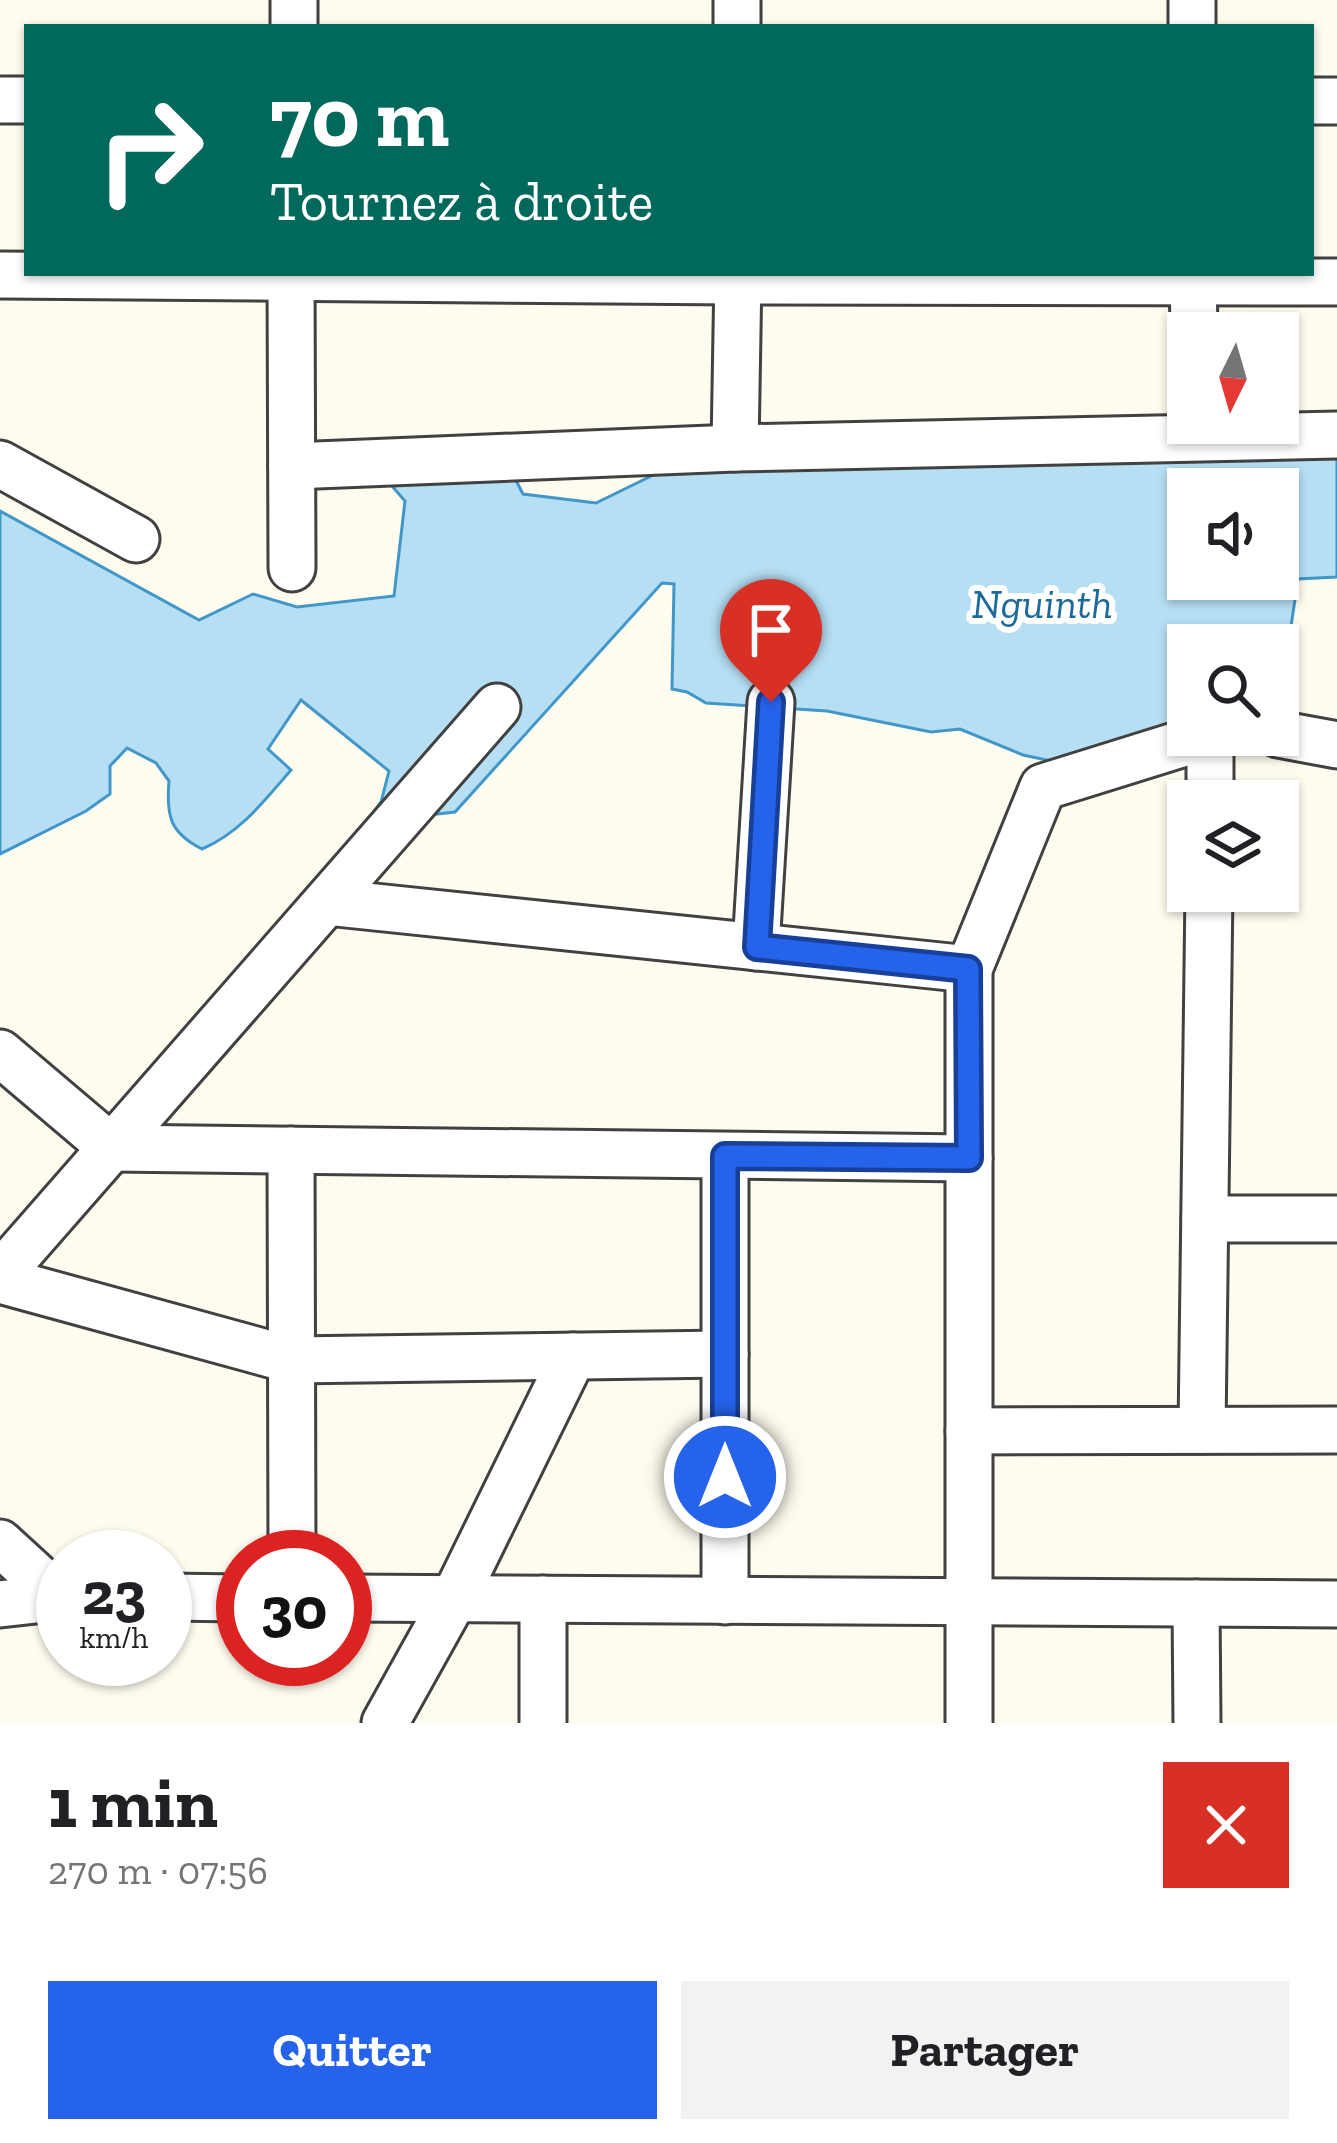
<!DOCTYPE html>
<html lang="fr">
<meta charset="utf-8">
<style>
body{margin:0;font-family:"Zilla Slab",serif;background:#f2f2f2;color:#202124;height:100vh;display:flex;flex-direction:column;font-size:45px;white-space:nowrap}
*{box-sizing:border-box;margin:0}
p{font-size:39px;color:#757577}
.icon{flex:none;width:66px;height:66px;fill:none;stroke:currentColor;stroke-width:2;stroke-linecap:round;stroke-linejoin:round}
.map{position:relative;height:1723px;overflow:hidden}
.drawer{display:flex;flex-direction:column;background:#fff;flex:1}
.drawer>*{flex:none}
.banner{position:absolute;left:24px;top:24px;width:1290px;height:252px;border-radius:0px;box-shadow:0 3px 9px #0004;background:#00695c;color:#fff;overflow:hidden}
.needle{width:78px;rotate:185deg}
.controls{position:absolute;left:1167px;top:312px;display:grid;gap:24px}
.controls a{display:grid;place-items:center;width:132px;height:132px;border-radius:0px;background:#fff;box-shadow:0 3px 9px #0004;font-size:60px}
.speed{position:absolute;left:36px;top:1530px;display:flex;gap:24px;font-size:60px;font-weight:700;text-align:center}
.speed>*{display:grid;place-content:center;width:156px;height:156px;border-radius:50%;background:#fff;box-shadow:0 3px 9px #0004;line-height:1}
.speed small{font-size:30px;font-weight:400}
.speed .limit{border:18px solid #d22;background:#fff;color:#111}
.pin{position:absolute;display:grid;place-items:center;width:102px;height:102px;color:#fff;margin:-123px -51px;border-radius:50% 50% 50% 0;rotate:-45deg;box-shadow:0 0 12px #0007}
.pin .icon{rotate:45deg}
.me{position:absolute;width:132px;margin:-66px;rotate:0deg;stroke-linejoin:round;filter:drop-shadow(0 0 9px #0008)}
.turn{display:flex;align-items:center;gap:42px;height:252px;padding:0 48px;font-size:54px}
.turn .icon{width:156px;height:156px;stroke-width:2.5}
.turn b{display:block;font-size:84px;line-height:102px}
.round{display:grid;place-items:center;flex:none;width:126px;height:126px;border-radius:0px;background:#f2f2f2}
.head{display:flex;align-items:center;justify-content:space-between;height:204px;padding:0 48px}
h1{font-size:72px;font-weight:700;line-height:90px}
.primary-button{display:flex;gap:24px;margin-top:auto;padding:24px 48px}
.primary-button a{flex:1;height:138px;border-radius:0px;background:#2563eb;color:#fff;font-size:48px;font-weight:700;line-height:138px;text-align:center}
.primary-button a+a{background:#f2f2f2;color:#202124}
.map>svg:first-child{display:block}
.water{fill:#b6dff4;stroke:#4097c8;stroke-width:3;fill-rule:evenodd}
.lines{fill:none;stroke-linecap:round;stroke-linejoin:round}
.minor-casing{stroke:#414141;stroke-width:51}
.minor{stroke:#fff;stroke-width:45}
.route-casing{stroke:#184099;stroke-width:30}
.route{stroke:#2563eb;stroke-width:21}
.labels{text-anchor:middle;dominant-baseline:central;stroke-width:12;stroke-linejoin:round;paint-order:stroke}
.water-label{font-size:42px;font-style:italic;fill:#1c699b;stroke:#fff}
</style>
<div class="map">
<svg width="1337" height="1723" viewBox="0 0 1337 1723">
<rect width="100%" height="100%" fill="#fefbef"/>
<path class="water" d="M1337 447V577L1298 579 1278 714V645H1188V731L1056 762 1023 755 960 729 931 732 827 711 706 703 687 692 672 689 674 584 662 583 455 812 429 815 354 838 381 802 389 771 301 700 268 749 291 770C265 800 240 833 202 849 170 833 166 816 169 781L156 763 127 748 110 766V794L86 811 0 854V511L199 620 253 594 297 607 394 596 405 501 378 470 508 465 523 494 596 503 686 459ZM1188 489H1278V579H1188Z"/>
<g class="lines">
<defs>
<g id="minor">
<path d="M737 0V27"/>
<path d="M294 27V0"/>
<path d="M1192 27V0"/>
<path d="M0 100H27"/>
<path d="M1311 101H1337"/>
<path d="M291 273 292 568"/>
<path d="M1193 273 1194 333"/>
<path d="M0 275 738 281 1337 282"/>
<path d="M735 448 738 273"/>
<path d="M0 464 136 539"/>
<path d="M292 466 735 448 1337 435"/>
<path d="M1278 734 1337 745"/>
<path d="M1210 801V735"/>
<path d="M327 902 969 969"/>
<path d="M756 947 771 702"/>
<path d="M0 1053 112 1148 969 1158"/>
<path d="M291 1150 292 1557"/>
<path d="M725 1156V1601"/>
<path d="M1205 1219H1337"/>
<path d="M0 1275 497 707"/>
<path d="M0 1280 292 1360 725 1354"/>
<path d="M1202 1430 1209 891"/>
<path d="M969 1431 1337 1430"/>
<path d="M0 1543 59 1597"/>
<path d="M165 1597 243 1598"/>
<path d="M345 1598 1337 1604"/>
<path d="M1196 1603 1197 1723"/>
<path d="M0 1604 63 1597"/>
<path d="M385 1723 454 1599 573 1356"/>
<path d="M543 1723V1599"/>
<path d="M969 1723V969L1043 787 1210 735"/>
</g>
</defs>
<use href="#minor" class="minor-casing"/>
<use href="#minor" class="minor"/>
</g>
<g class="lines">
<defs>
<path id="route" d="M725 1477V1156L969 1158 968 969 757 947 771 702"/>
</defs>
<use href="#route" class="route-casing"/>
<use href="#route" class="route"/>
</g>
<g class="labels">
<g class="water-label">
<text x="1042" y="603">Nguinth</text>
</g>
</g>
</svg>
<div class="controls">
<a><svg class="needle" viewBox="-14 -14 28 28"><path d="M0-13l5 13h-10z" fill="#e53935"/><path d="M0 13l5-13h-10z" fill="#757577"/></svg></a>
<a><svg class="icon" aria-label="sound" viewBox="0 0 24 24"><path d="M4 9h4l5-4v14l-5-4H4zM17 9q2 3 0 6"/></svg></a>
<a><svg class="icon" aria-label="search" viewBox="0 0 24 24"><circle cx="10" cy="10" r="6"/><path d="M15 15l6 6"/></svg></a>
<a><svg class="icon" aria-label="layers" viewBox="0 0 24 24"><path d="M12 4l9 5-9 5-9-5zM3 14l9 5 9-5"/></svg></a>
</div>
<div class="speed"><div>23<small>km/h</small></div><div class="limit">30</div></div>
<div class="pin" style="left:771px;top:702px;background:#d93025"><svg class="icon" aria-label="arrive" viewBox="0 0 24 24"><path d="M6 21V4h12l-3 4 3 4H6"/></svg></div>
<svg class="me" style="left:725px;top:1477px" viewBox="-20 -20 40 40"><circle r="17" fill="#2563eb" stroke="#fff" stroke-width="3"/><path d="M0-11L8 9 0 5-8 9z" fill="#fff"/></svg>
<div class="banner">
<div class="turn"><svg class="icon" aria-label="right" viewBox="0 0 24 24"><path d="M7 20v-9h11M14 6l5 5-5 5"/></svg><div><b>70 m</b>Tournez à droite</div></div>
</div>
</div>
<section class="drawer">
<div class="head"><div><h1>1 min</h1><p>270 m · 07:56</p></div><a class="round" style="background:#d93025;color:#fff"><svg class="icon" aria-label="close" viewBox="0 0 24 24"><path d="M6 6l12 12M18 6L6 18"/></svg></a></div>
<div class="primary-button"><a>Quitter</a><a>Partager</a></div>
</section>
